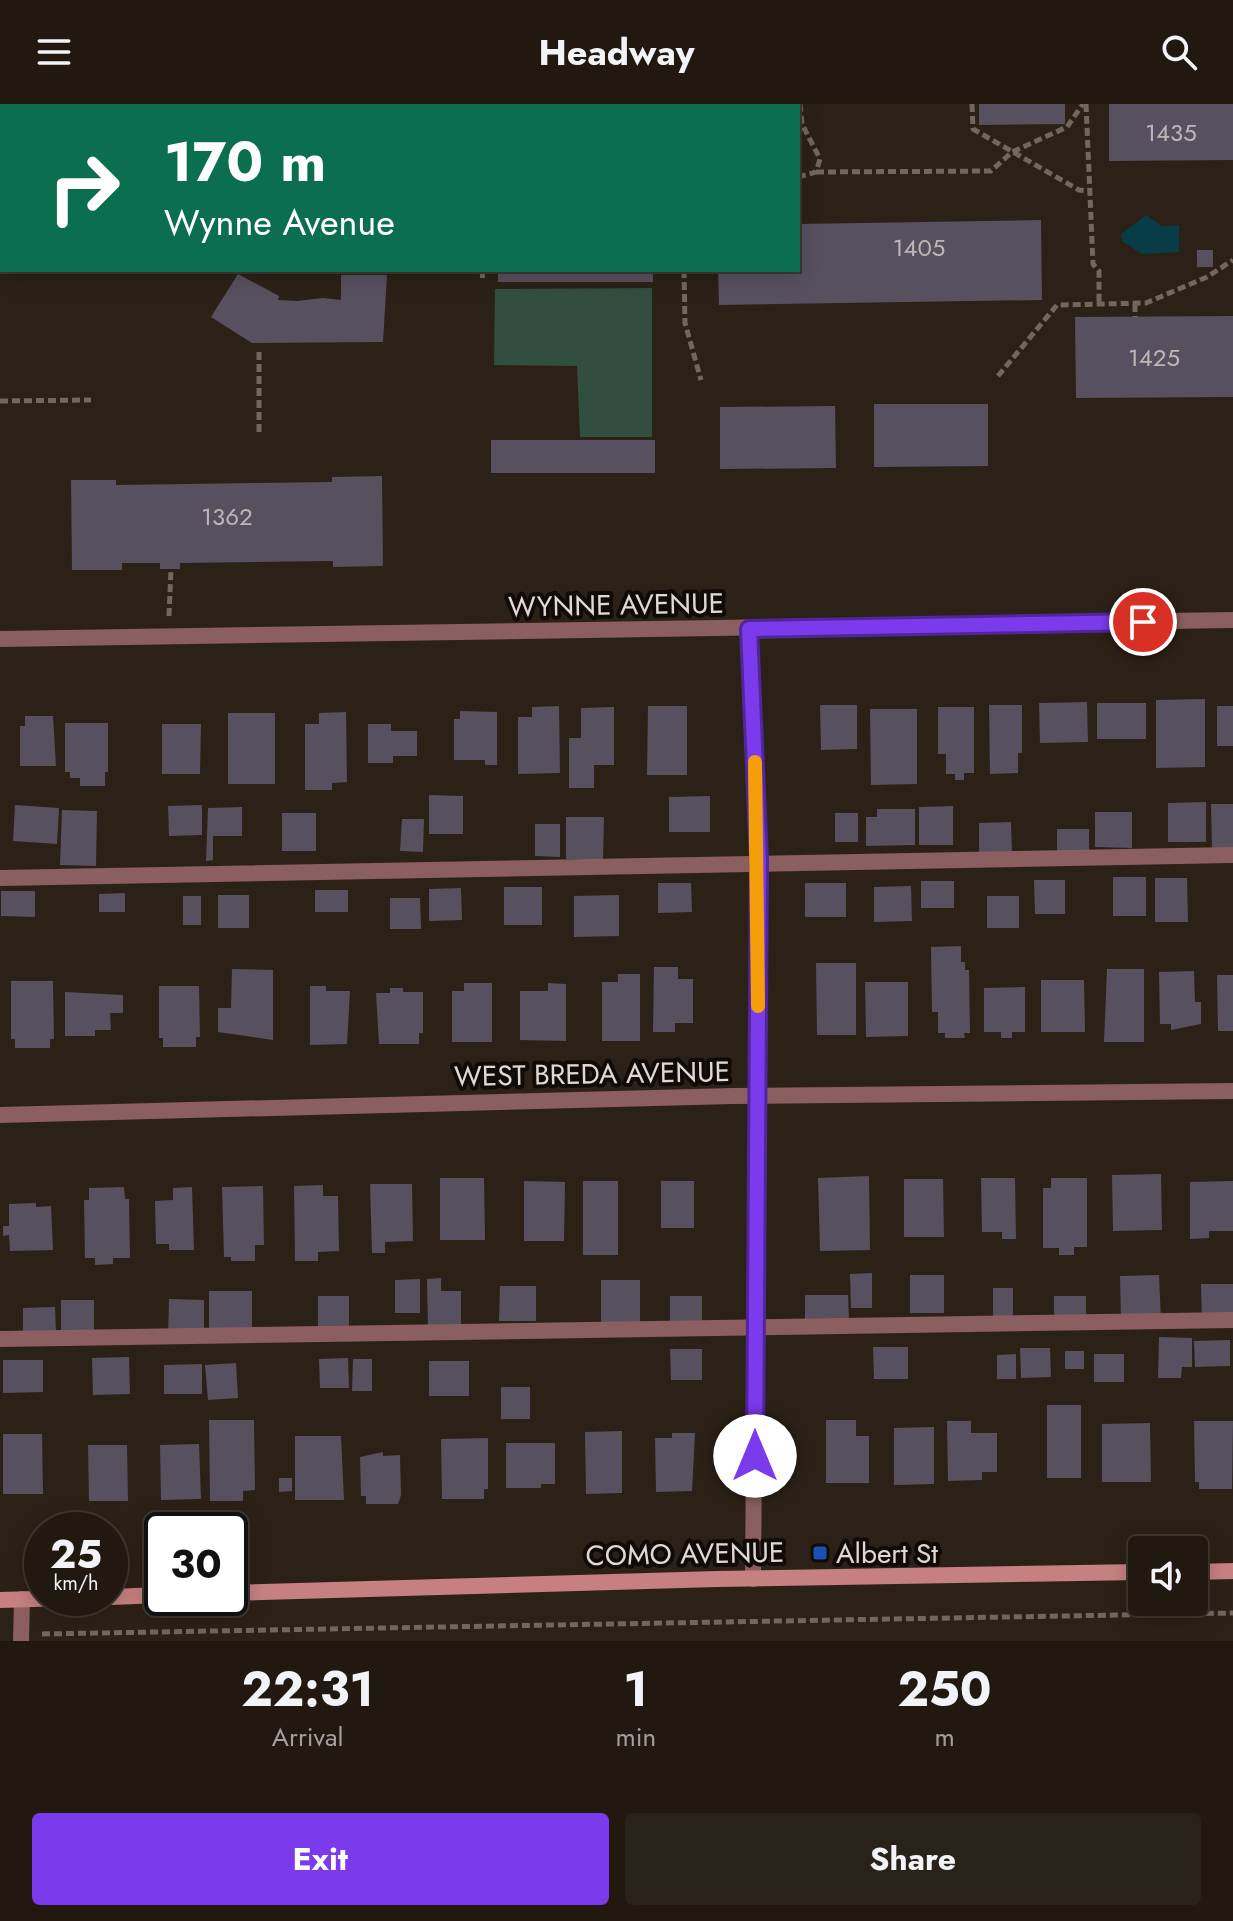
<!DOCTYPE html>
<style>
body{margin:0;font-family:Jost,sans-serif;background:#292219;color:#f1f3f6;height:100vh;display:flex;flex-direction:column;font-size:30px;white-space:nowrap}
*{box-sizing:border-box;margin:0}
p{font-size:26px;color:#a2a09f}
.icon{flex:none;width:44px;height:44px;fill:none;stroke:currentColor;stroke-width:2;stroke-linecap:round;stroke-linejoin:round}
.map{position:relative;height:1537px;overflow:hidden}
.details{display:flex;flex-direction:column;background:#211910;flex:1}
.details>*{flex:none}
.hud{position:absolute;left:0px;top:0px;width:800px;height:168px;box-shadow:0 4px 20px #0003,0 0 0 2px #3e3830;background:#0b6e4f;color:#fff;overflow:hidden}
.controls{position:absolute;left:1128px;top:1432px;display:grid;gap:16px}
.controls a{display:grid;place-items:center;width:80px;height:80px;border-radius:8px;background:#211910;box-shadow:0 4px 20px #0003,0 0 0 2px #3e3830;font-size:40px}
.speed{position:absolute;left:24px;top:1408px;display:flex;gap:16px;font-size:40px;font-weight:700;text-align:center}
.speed>*{display:grid;place-content:center;width:104px;height:104px;border-radius:50%;background:#211910;box-shadow:0 4px 20px #0003,0 0 0 2px #3e3830;line-height:1}
.speed small{font-size:20px;font-weight:400}
.speed .limit{border:4px solid #111;border-radius:12px;background:#fff;color:#111}
.pin{position:absolute;display:grid;place-items:center;width:68px;height:68px;color:#fff;margin:-34px;border:4px solid #fff;border-radius:50%;box-shadow:0 2px 8px #0007}
.me{position:absolute;width:88px;margin:-44px;rotate:0deg;stroke-linejoin:round;filter:drop-shadow(0 0 6px #0008)}
.turn{display:flex;align-items:center;gap:28px;height:168px;padding:0 32px;font-size:36px}
.turn .icon{width:104px;height:104px;stroke-width:2.5}
.turn b{display:block;font-size:56px;line-height:68px}
.eta{display:flex;justify-content:space-evenly;align-items:center;height:136px;text-align:center}
.eta b{font-size:48px;font-weight:700;line-height:56px}
.action{display:flex;gap:16px;margin-top:auto;padding:16px 32px}
.action a{flex:1;height:92px;border-radius:8px;background:#7c3aed;color:#fff;font-size:32px;font-weight:700;line-height:92px;text-align:center}
.action a+a{background:#292219;color:#f1f3f6}
header{display:flex;justify-content:space-between;align-items:center;height:104px;padding:0 32px;background:#211910;font-size:36px;font-weight:700}
.map>svg:first-child{display:block}
.green{fill:#314e41}
.water{fill:#083c46}
.building{fill:#57505f}
.lines{fill:none;stroke-linecap:round;stroke-linejoin:round}
.path{stroke:#71675e;stroke-width:5;stroke-dasharray:8 4;stroke-linecap:butt}
.service{stroke:#8b5f5f;stroke-width:16}
.minor{stroke:#8b5f5f;stroke-width:16}
.secondary{stroke:#c68081;stroke-width:16}
.route-casing{stroke:#51269a;stroke-width:20}
.route{stroke:#7c3aed;stroke-width:14}
.slow{stroke:#f59e0b;stroke-width:14}
.transit-dot{fill:#1a4fb4;stroke:#100b07;stroke-width:3}
.labels{text-anchor:middle;dominant-baseline:central;stroke-width:8;stroke-linejoin:round;paint-order:stroke}
.number-label{font-size:24px;fill:#beb7b5}
.street-label{font-size:28px;fill:#e0d9d2;stroke:#100b07}
.poi-label{font-size:28px;fill:#e0d9d2;stroke:#100b07;text-anchor:start}
</style>
<header><svg class="icon" aria-label="menu" viewBox="0 0 24 24"><path d="M4 6h16M4 12h16M4 18h16"/></svg>Headway<svg class="icon" aria-label="search" viewBox="0 0 24 24"><circle cx="10" cy="10" r="6"/><path d="M15 15l6 6"/></svg></header>
<div class="map">
<svg width="1233" height="1537" viewBox="0 0 1233 1537">
<rect width="100%" height="100%" fill="#2c2116"/>
<path class="green" d="M652 184V333H580L577 262 494 261 495 185Z"/>
<path class="water" d="M1146 111 1162 122 1179 121V148L1142 150 1122 137 1121 130Z"/>
<g class="building">
<path d="M979 0H1065V20L979 21Z"/>
<path d="M1109 0H1233V56L1109 57Z"/>
<path d="M1041 116 1042 196 719 201 718 166H798V120Z"/>
<rect x="1197" y="146" width="16" height="17"/>
<rect x="498" y="166" width="155" height="12"/>
<path d="M238 170 279 192 278 196 297 197 323 194 341 196V171H387L383 238 252 239 211 213Z"/>
<path d="M1233 212V293L1076 294 1075 213Z"/>
<path d="M874 300H988V362L874 363Z"/>
<path d="M835 302 836 364 720 365V303Z"/>
<rect x="491" y="336" width="164" height="33"/>
<path d="M382 372 383 462 333 463V457L180 459V465H160V459H122V466H72L71 376H116V381L332 378V373Z"/>
<path d="M1205 595V663L1156 664V596Z"/>
<path d="M1087 598 1088 638 1040 639 1039 599Z"/>
<rect x="1097" y="599" width="49" height="36"/>
<path d="M820 601H857V645L821 646Z"/>
<path d="M989 601H1022V649H1018V669L990 670Z"/>
<path d="M559 602 560 669 518 670V613H532V603Z"/>
<path d="M648 602H687V671H647Z"/>
<rect x="1217" y="602" width="16" height="40"/>
<path d="M614 603V661H594V684H569V634H581V604Z"/>
<path d="M938 603H974V669H964V676H955V670H946V650H938Z"/>
<path d="M870 605H917V680L871 681Z"/>
<path d="M460 607 497 608V661H485V656H454V615H460Z"/>
<path d="M346 608 347 678 332 679V686H305V620H319V609Z"/>
<rect x="228" y="609" width="47" height="71"/>
<path d="M25 612H53L56 662H20V622H25Z"/>
<path d="M65 619H108V668H105V682H80V674H70V668H65Z"/>
<path d="M162 620H201L200 670H162Z"/>
<path d="M368 620H391V627H417V652H393V659H368Z"/>
<path d="M429 691 463 692V730H429Z"/>
<path d="M710 692V728H669V693Z"/>
<path d="M1206 698V738H1168V699Z"/>
<path d="M1211 700H1233V744L1212 745Z"/>
<path d="M15 701 59 704 57 740 13 737Z"/>
<path d="M202 701V731L169 732 168 702Z"/>
<path d="M953 702V741H919V703Z"/>
<path d="M242 703V732H213V756L206 757 208 704Z"/>
<path d="M877 705H915V741L866 742V713H877Z"/>
<path d="M62 706 97 707 96 762 60 761Z"/>
<path d="M1095 708H1132V744L1095 743Z"/>
<rect x="282" y="709" width="34" height="38"/>
<rect x="835" y="709" width="23" height="29"/>
<path d="M566 713H604L603 755H566Z"/>
<path d="M402 715H424L423 748 400 747Z"/>
<path d="M1011 718 1012 750 979 751V719Z"/>
<path d="M535 720H560V753L535 752Z"/>
<rect x="1057" y="725" width="32" height="24"/>
<rect x="1113" y="773" width="33" height="39"/>
<path d="M1155 774H1187L1188 818H1155Z"/>
<path d="M1034 776H1065V810H1035Z"/>
<rect x="921" y="777" width="33" height="27"/>
<path d="M658 779H691L692 808 658 809Z"/>
<rect x="805" y="779" width="41" height="34"/>
<path d="M911 782 912 817 874 818V783Z"/>
<rect x="504" y="783" width="38" height="38"/>
<path d="M461 784 462 816 429 817V785Z"/>
<rect x="315" y="786" width="33" height="22"/>
<path d="M1 787H35V813L1 812Z"/>
<path d="M125 789V808H99V790Z"/>
<rect x="218" y="791" width="31" height="33"/>
<path d="M619 791V832L574 833V792Z"/>
<rect x="183" y="792" width="18" height="29"/>
<rect x="987" y="792" width="32" height="32"/>
<path d="M390 794H420L421 825H390Z"/>
<path d="M961 842V858H965V866H969L970 929H964L965 934H945V929H938V908H932L931 843Z"/>
<path d="M816 859H856V931H817Z"/>
<path d="M654 863H678V875H693V919H675V928H653Z"/>
<path d="M232 865 273 866V936L218 928V904H231Z"/>
<path d="M1107 865H1144V938H1104Z"/>
<path d="M1194 867 1195 898H1201V920L1171 926V920H1160L1159 868Z"/>
<path d="M618 870H640V937H602V878H618Z"/>
<path d="M1217 871H1233V927H1218Z"/>
<path d="M1041 876H1084L1085 928H1041Z"/>
<path d="M11 877H53L54 935H50V944H15V935H11Z"/>
<path d="M865 878H908V932L866 933Z"/>
<path d="M464 879H492V938H452V887H464Z"/>
<path d="M548 879 566 880V937L520 936V887H548Z"/>
<path d="M159 882H199L200 933H196V943H163V934H159Z"/>
<path d="M310 882H326V887H350L347 940 310 941Z"/>
<path d="M1025 883V928H1012V934H1001V928H984V884Z"/>
<path d="M390 884H403V888H423V929H419V940H379L376 889H390Z"/>
<path d="M65 888 123 891V909H110L111 926H95V932H65Z"/>
<path d="M1161 1070 1162 1126 1113 1127 1112 1071Z"/>
<path d="M869 1072 870 1146 820 1147 818 1074Z"/>
<path d="M440 1074H484L485 1136H440Z"/>
<path d="M981 1074H1015L1016 1135H1002V1128H982Z"/>
<path d="M1051 1074H1087V1143H1074V1151H1059V1144H1043V1084H1051Z"/>
<path d="M904 1075H943L944 1133H904Z"/>
<path d="M524 1077 565 1078 564 1137H524Z"/>
<rect x="583" y="1077" width="35" height="74"/>
<rect x="661" y="1077" width="33" height="47"/>
<path d="M1233 1077V1127H1209V1134L1190 1135V1078Z"/>
<path d="M370 1080H412L413 1137 385 1138V1149H372Z"/>
<path d="M323 1081V1092H338L339 1147 318 1148V1157H295L294 1082Z"/>
<path d="M263 1082 264 1141H255V1157H231V1153H224L222 1083Z"/>
<path d="M124 1083 125 1095H129L130 1154H113V1160L95 1161V1154H85L84 1096H89V1084Z"/>
<path d="M192 1083 194 1146H169V1140H156L155 1097 173 1096V1084Z"/>
<path d="M36 1099V1103L51 1102 53 1146 10 1147 9 1131 3 1132V1122H9V1100Z"/>
<path d="M872 1169V1204H851L850 1170Z"/>
<rect x="910" y="1171" width="34" height="38"/>
<path d="M1159 1171 1161 1217 1121 1218 1120 1172Z"/>
<path d="M441 1174V1187H461V1225H428L427 1175Z"/>
<path d="M420 1175V1209H395V1176Z"/>
<path d="M601 1176H640V1225L601 1224Z"/>
<path d="M1201 1180H1233V1216L1202 1217Z"/>
<path d="M500 1182H536V1217H499Z"/>
<rect x="993" y="1184" width="20" height="28"/>
<rect x="209" y="1187" width="43" height="41"/>
<path d="M805 1191H848L849 1215H805Z"/>
<rect x="318" y="1192" width="31" height="30"/>
<rect x="670" y="1192" width="32" height="29"/>
<rect x="1054" y="1192" width="32" height="24"/>
<path d="M169 1195 204 1196V1232H168Z"/>
<rect x="61" y="1196" width="33" height="34"/>
<path d="M55 1203 56 1229 23 1230V1204Z"/>
<path d="M1159 1233 1192 1234V1263H1182L1181 1274H1158Z"/>
<path d="M1230 1236V1262L1195 1263 1194 1237Z"/>
<path d="M873 1243H908V1275H874Z"/>
<path d="M1020 1244H1050L1051 1273 1021 1274Z"/>
<path d="M670 1245H702V1276H671Z"/>
<rect x="1065" y="1247" width="19" height="18"/>
<path d="M1016 1250V1275H997V1251Z"/>
<rect x="1094" y="1250" width="30" height="28"/>
<path d="M129 1253 130 1290 93 1291 92 1254Z"/>
<path d="M348 1254 349 1284H320L319 1255Z"/>
<path d="M353 1255H372V1287H352Z"/>
<path d="M3 1256H43V1288L3 1289Z"/>
<rect x="429" y="1257" width="40" height="35"/>
<path d="M236 1259 238 1294 208 1296 205 1261Z"/>
<path d="M202 1260V1290H164V1261Z"/>
<rect x="501" y="1283" width="29" height="32"/>
<rect x="1047" y="1301" width="34" height="73"/>
<path d="M209 1316H254L255 1386 243 1387V1397H210Z"/>
<path d="M826 1316H856V1332H869V1379H826Z"/>
<path d="M947 1317H971V1329H997V1368H982V1376L948 1377Z"/>
<path d="M1194 1317H1233L1232 1385H1199V1378H1195Z"/>
<path d="M1150 1319 1151 1378H1102V1320Z"/>
<path d="M934 1323V1380L894 1381V1324Z"/>
<path d="M622 1327V1389L586 1390 585 1328Z"/>
<path d="M672 1329H695L692 1387 656 1388 655 1334H672Z"/>
<path d="M3 1330H42L43 1390H3Z"/>
<path d="M295 1332H341L344 1396H295Z"/>
<path d="M488 1334V1385H484V1395H442L441 1335Z"/>
<path d="M506 1339H555V1380H541V1384H506Z"/>
<path d="M199 1340 201 1395 161 1396 160 1341Z"/>
<path d="M88 1341H127L128 1397H89Z"/>
<path d="M383 1348V1352L400 1351 401 1391 398 1400H366V1392H361L360 1353Z"/>
<path d="M279 1374H292V1387L279 1388Z"/>
</g>
<g class="lines">
<g class="path">
<path d="M608 0V2"/>
<path d="M972 0 973 25 1079 86 1087 87"/>
<path d="M1086 0 1093 160 1099 167V200"/>
<path d="M541 2 543 0"/>
<path d="M816 68 991 67 1012 48 1067 23 1083 0"/>
<path d="M798 73 816 68 820 55 802 20 800 0"/>
<path d="M482 166 483 177"/>
<path d="M684 166 685 219 701 276"/>
<path d="M1135 200V213"/>
<path d="M998 272 1057 201 1146 199 1207 173 1233 156"/>
<path d="M0 297 91 296"/>
<path d="M259 328V244"/>
<path d="M169 512 171 465"/>
<path d="M42 1530 1233 1509"/>
</g>
<g class="service">
<path d="M0 774 1233 751"/>
<path d="M0 1235 1233 1216"/>
<path d="M21 1537 22 1495"/>
</g>
<g class="minor">
<path d="M749 525 759 757 753 1475"/>
<path d="M0 535 1233 516"/>
<path d="M0 1011 733 992 1233 987"/>
</g>
<g class="secondary">
<path d="M1194 1468 1233 1467"/>
<path d="M230 1489 717 1475 1142 1468"/>
<path d="M110 1493 162 1491"/>
<path d="M0 1496 67 1494"/>
</g>
</g>
<g class="lines">
<defs>
<path id="route" d="M755 1352 759 757 749 525 1143 518"/>
</defs>
<use href="#route" class="route-casing"/>
<use href="#route" class="route"/>
<path class="slow" d="M755 658 758 902"/>
</g>
<rect class="transit-dot" x="812" y="1441" width="16" height="16" rx="4"/>
<g class="labels">
<g class="number-label">
<text x="1171" y="28">1435</text>
<text x="919" y="143">1405</text>
<text x="1154" y="253">1425</text>
<text x="227" y="412">1362</text>
</g>
<g class="street-label">
<text transform="translate(616 501) rotate(-1)">WYNNE AVENUE</text>
<text transform="translate(592 970) rotate(-1)">WEST BREDA AVENUE</text>
<text transform="translate(685 1450) rotate(-1)">COMO AVENUE</text>
</g>
<g class="poi-label">
<text x="836" y="1449">Albert St</text>
</g>
</g>
</svg>
<div class="controls">
<a><svg class="icon" aria-label="sound" viewBox="0 0 24 24"><path d="M4 9h4l5-4v14l-5-4H4zM17 9q2 3 0 6"/></svg></a>
</div>
<div class="speed"><div>25<small>km/h</small></div><div class="limit">30</div></div>
<div class="pin" style="left:1143px;top:518px;background:#d93025"><svg class="icon" aria-label="arrive" viewBox="0 0 24 24"><path d="M6 21V4h12l-3 4 3 4H6"/></svg></div>
<svg class="me" style="left:755px;top:1352px" viewBox="-20 -20 40 40"><circle r="19" fill="#fff"/><path d="M0-13L10 11 0 6-10 11z" fill="#7c3aed"/></svg>
<div class="hud">
<div class="turn"><svg class="icon" aria-label="right" viewBox="0 0 24 24"><path d="M7 20v-9h11M14 6l5 5-5 5"/></svg><div><b>170 m</b>Wynne Avenue</div></div>
</div>
</div>
<section class="details">
<div class="eta">
<div><b>22:31</b><p>Arrival</p></div>
<div><b>1</b><p>min</p></div>
<div><b>250</b><p>m</p></div>
</div>
<div class="action"><a>Exit</a><a>Share</a></div>
</section>
